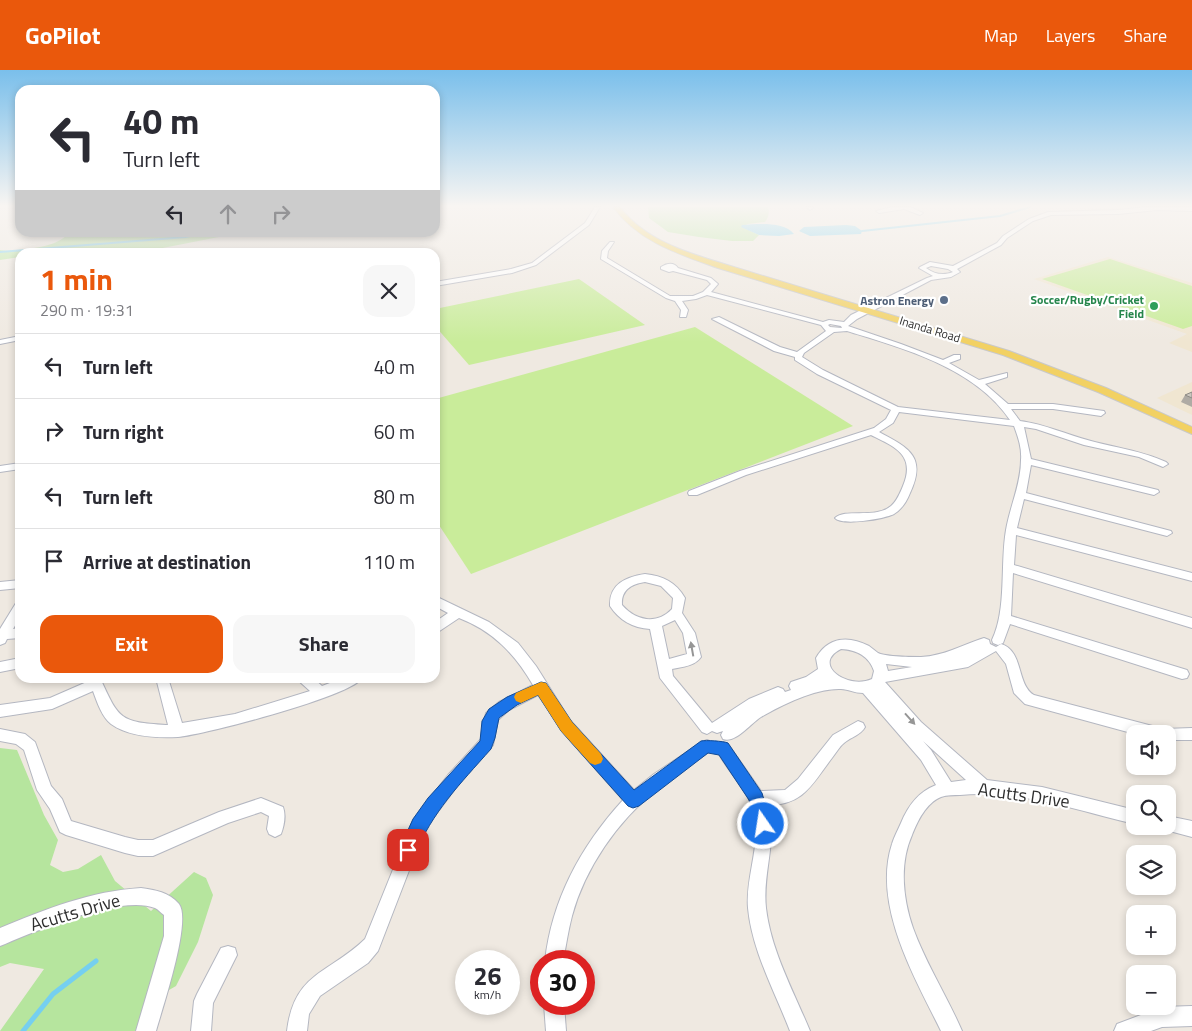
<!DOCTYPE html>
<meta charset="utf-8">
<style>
body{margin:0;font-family:"Titillium Web",sans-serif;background:#f7f7f7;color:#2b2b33;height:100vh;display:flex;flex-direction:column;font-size:19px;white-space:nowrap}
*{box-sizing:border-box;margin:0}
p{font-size:16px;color:#7c7c81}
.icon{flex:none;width:28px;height:28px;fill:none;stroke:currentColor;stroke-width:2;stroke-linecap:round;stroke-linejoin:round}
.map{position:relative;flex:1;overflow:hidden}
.details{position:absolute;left:15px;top:178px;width:425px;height:435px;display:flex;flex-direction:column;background:#fff;border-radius:15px;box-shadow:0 2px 8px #0003}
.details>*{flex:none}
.banner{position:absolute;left:15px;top:15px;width:425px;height:152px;border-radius:15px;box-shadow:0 2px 8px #0003;background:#fff;color:#2b2b33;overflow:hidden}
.buttons{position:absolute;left:1126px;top:655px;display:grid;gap:10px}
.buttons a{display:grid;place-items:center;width:50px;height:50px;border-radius:10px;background:#fff;box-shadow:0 2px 8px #0003;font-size:25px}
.speed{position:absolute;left:455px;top:880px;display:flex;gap:10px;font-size:25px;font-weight:700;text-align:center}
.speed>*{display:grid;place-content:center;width:65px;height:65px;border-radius:50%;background:#fff;box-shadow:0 2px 8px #0003;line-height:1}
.speed small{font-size:12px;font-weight:400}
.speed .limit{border:8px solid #d22;background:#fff;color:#111}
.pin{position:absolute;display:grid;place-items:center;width:42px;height:42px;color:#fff;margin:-21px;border-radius:10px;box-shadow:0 2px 8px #0006}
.me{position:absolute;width:55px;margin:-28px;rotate:347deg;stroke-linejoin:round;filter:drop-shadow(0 0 4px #0008)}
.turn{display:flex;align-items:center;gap:18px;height:105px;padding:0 25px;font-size:22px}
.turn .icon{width:65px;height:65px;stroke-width:2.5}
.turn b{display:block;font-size:35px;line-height:42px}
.lanes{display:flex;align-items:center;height:48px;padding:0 25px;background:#0003;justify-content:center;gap:25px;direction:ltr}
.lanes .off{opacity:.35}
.round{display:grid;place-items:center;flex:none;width:52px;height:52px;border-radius:15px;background:#f7f7f7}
.head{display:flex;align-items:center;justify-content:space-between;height:85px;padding:0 25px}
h1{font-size:30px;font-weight:700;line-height:38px;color:#ea580c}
.action{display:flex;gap:10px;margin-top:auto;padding:10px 25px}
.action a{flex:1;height:58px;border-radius:15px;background:#ea580c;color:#fff;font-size:20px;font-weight:700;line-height:58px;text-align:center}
.action a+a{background:#f7f7f7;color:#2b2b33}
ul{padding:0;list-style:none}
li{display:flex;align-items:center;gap:15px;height:65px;padding:0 25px;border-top:1px solid #e1e1e2}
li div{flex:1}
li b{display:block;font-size:19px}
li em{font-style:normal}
header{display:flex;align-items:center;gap:30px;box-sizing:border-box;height:70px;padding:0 25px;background:#ea580c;color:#fff}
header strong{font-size:24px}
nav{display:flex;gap:28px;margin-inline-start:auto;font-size:18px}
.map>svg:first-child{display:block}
.education{fill:#f0e6d1}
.green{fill:#b6e59e}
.pitch{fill:#c9ec9a}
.water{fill:#75cff0}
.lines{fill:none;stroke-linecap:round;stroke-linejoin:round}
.stream-far1{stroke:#75cff0;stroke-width:2}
.stream{stroke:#75cff0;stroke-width:5}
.minor-casing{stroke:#b4b7c1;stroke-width:2}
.major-casing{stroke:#c9c9c9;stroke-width:2}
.minor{fill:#fff;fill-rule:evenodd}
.major{fill:#f2d163;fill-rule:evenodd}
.wall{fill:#afaba4}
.building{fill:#cbc7bf;stroke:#8e8b86}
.oneway{fill:#969696}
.route{fill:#1a73e8;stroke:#114b97}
.slow{fill:#f59e0b}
.service-dot{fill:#5c6f8a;stroke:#fff;stroke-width:2}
.leisure-dot{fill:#2e9e5b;stroke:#fff;stroke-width:2}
.labels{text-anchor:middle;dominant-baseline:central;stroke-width:4.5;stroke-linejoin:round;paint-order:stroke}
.far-leisure-label{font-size:12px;font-weight:bold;fill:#27864d;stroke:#fff;text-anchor:end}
.far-service-label{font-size:12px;font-weight:bold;fill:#4e5e75;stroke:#fff;text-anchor:end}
.far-street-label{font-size:12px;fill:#2e2e2e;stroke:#fff}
.near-street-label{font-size:18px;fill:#2e2e2e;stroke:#fff}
</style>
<header>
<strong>GoPilot</strong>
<nav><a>Map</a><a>Layers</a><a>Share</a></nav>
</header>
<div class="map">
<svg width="1192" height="961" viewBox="0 0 1192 961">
<rect width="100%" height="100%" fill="#efe9e1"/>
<g class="education">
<path d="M1108 187 1192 213V282L1169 273 1187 264 1034 209Z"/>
<path d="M1192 312V345L1157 328Z"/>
</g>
<g class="green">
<path d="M648 137H768C770 142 768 149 765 152L748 154 742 157 759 165 753 171H732L699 167 668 162 649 148Z"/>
<path d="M68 163V162L258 163 224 166 142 182H20V187L0 190V180L7 181C23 179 59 178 68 163Z"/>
<path d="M0 678 17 680 44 745 58 770 50 795 63 802 78 799 101 785 115 811 151 841 194 802 206 808 213 825 198 872 176 916 148 932 138 961H0L44 899 10 893 0 897Z"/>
</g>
<g class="pitch">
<path d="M1110 189 1192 216V256L1183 259 1042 209Z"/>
<path d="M579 209 645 255 469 295 435 256V239Z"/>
<path d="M695 257 853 356 471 504 435 449V329Z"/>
</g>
<g class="water">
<path d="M742 155C757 154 784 151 794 164L779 166 759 165 741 157Z"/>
<path d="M846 155 855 156 862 161 861 164 810 166 799 161 804 157Z"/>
</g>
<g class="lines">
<g class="stream-far1">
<path d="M862 161 1000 146 1030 137"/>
<path d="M0 182 186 167 207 162"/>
</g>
<path class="stream" d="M23 961 53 924 96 891"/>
<defs>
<g id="minor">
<path d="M595 137H600L589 155 536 195 512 203 435 216V212L511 199 532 193 585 153Z"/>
<path d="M807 137H813V138L810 140Z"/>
<path d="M892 137H910L923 143 920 145 904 139 879 143 876 141Z"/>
<path d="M1147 137H1192V141L1157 140 1118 144 1051 145 1033 151 1007 168 1001 175 957 199 960 202 951 207 931 210 857 249 848 256 901 274 943 290 954 285H960V289L949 293 979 310 1007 303V307L985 314 1008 334H1053L1104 341 1105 343 1101 346 1053 339H1011L1020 351C1045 354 1067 365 1091 371 1117 378 1142 381 1166 392L1168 394 1163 397 1139 387 1084 375 1036 359 1024 357 1031 389 1158 420 1159 422 1154 425 1031 395 1026 423 1171 461 1172 463 1167 466 1024 429 1017 458 1192 503V511L1016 465 1014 495 1192 548V558L1013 503 1011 546 1187 600 1189 604 1187 608 1182 609 1010 554 1003 573 998 575 993 573 992 570C1007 539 1000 494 1006 460 1010 436 1021 414 1021 390 1022 378 1018 367 1014 356L899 342 893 353 879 362C909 378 927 387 910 423 907 431 902 439 894 444 884 449 842 456 835 448 845 438 876 449 891 436 897 431 900 423 903 416 916 385 895 377 871 365L746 405 697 425H689L688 423 689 421 740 401 874 358 886 349 891 340 817 304 795 290V287L774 281 712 249 719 247 780 277 797 282 826 261 821 255 707 225 696 229 682 231 688 240 686 247H680L681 240 675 231 666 228 601 189 602 181 610 172H614L608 181 607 188 670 226H693L703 222 711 214 707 210 673 201 669 202 661 199V197C667 193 674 192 678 198L711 208 718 214 711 222 823 252 829 250 844 252 851 245 927 208 933 206 919 198 920 197 930 192 953 196 997 173 1003 166 1029 149 1048 142 1118 140ZM931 196 948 199 953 202C943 206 934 204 926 198ZM830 254 841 256 842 258 830 257 828 255ZM847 261C905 279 975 298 1010 350L898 337 823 300 802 287 804 283 834 262Z"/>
<path d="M20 266V270L0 274V270Z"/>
<path d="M20 393V399L0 402V396Z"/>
<path d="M645 504C663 506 676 512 685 528L682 543 695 563 701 587C695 596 682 597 672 599L673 606 712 653 749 629 778 617 783 619 785 622 791 620 789 616 791 612 806 607 818 599 816 588C828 567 848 565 869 576 872 578 875 581 878 583 886 587 912 587 921 587 944 586 962 575 984 568L989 570 990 574 996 577 1001 574C1024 581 1016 614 1034 625L1164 659 1192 658V670H1168V664H1135L1025 634 1014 623 1006 594 996 581 968 597 885 612 921 652 987 710 1042 717 1135 740V754C1078 741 1019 719 960 725 954 725 947 725 941 727 926 733 917 752 912 765 899 794 903 829 913 858 926 894 947 926 962 961H941C915 908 872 835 892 774 894 767 898 760 901 753 908 736 918 722 936 715L921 690 863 623C854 623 848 619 841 619 815 618 782 635 761 647 750 654 735 674 723 669L721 665 723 661 717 663 712 661 707 664 702 662 660 608 650 559C633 558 619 550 610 536 609 514 626 507 645 504ZM645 512 661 516 673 528 672 539C657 555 636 551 622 535 621 520 631 514 645 512ZM675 550 683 563 687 584 669 589 662 556ZM841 579C857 580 869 586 874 601L872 609C847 620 811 594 841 579ZM886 594 912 597 888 601ZM923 671 966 710 951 712 931 680Z"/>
<path d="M20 510V518L0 520V512Z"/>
<path d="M435 526 489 552 518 573 536 596 570 650 634 720 654 704 702 672 707 670 712 672 714 676 712 680C693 693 673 705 656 720 617 752 585 798 572 846 568 861 566 876 563 891H545C552 829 581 776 623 730L568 668 538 625 509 640 498 650 493 675 458 715 425 759 378 881 368 893 320 926 309 944 307 961H287C294 902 329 904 365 869L413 750 448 705 481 669 486 643 499 632 533 615C515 584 493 561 459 548L435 564V552L448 543 435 536Z"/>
<path d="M20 532V547L13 559 20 558V568L7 569 5 573 0 575V559L16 533Z"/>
<path d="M20 588V598L0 602V592Z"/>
<path d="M88 608H100C119 649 119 652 166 655H168L156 608H168L182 653 235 644 310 621 300 612 299 608H313L322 616 343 608H362C352 626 203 665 178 667 157 668 129 667 111 654 102 647 97 632 93 621L52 639 0 647V635L50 628 89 611Z"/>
<path d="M858 651 863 653 865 657C861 665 851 667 844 673 839 677 836 683 832 688 812 714 804 735 768 735 778 770 762 803 766 838 771 881 794 922 810 961H790C775 922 752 881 748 838 745 805 764 769 752 736 744 715 725 699 716 678L718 674 723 672 728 674 761 721 785 720 798 709 833 665Z"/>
<path d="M0 659 25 664 35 672 51 716 62 729 71 751 125 767 138 770H153L219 742 261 728 283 737C286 745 284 756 281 764L275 767 269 764 267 759 269 746 261 742 228 753 153 786H138L125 783 66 765 60 762 50 739 37 720 24 680 16 674 0 671Z"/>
<path d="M1168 746 1192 751V767L1162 759 1161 756H1168Z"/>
<path d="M141 818C155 820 169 822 179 834 192 851 162 939 156 961H136L164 866V845C161 843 158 839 155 838 120 824 34 862 0 876V858C46 839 91 821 141 818Z"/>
<path d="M228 876 235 878 237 885 213 933 211 961H191L194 931 197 924 221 878Z"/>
<path d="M544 934H564L566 961H546Z"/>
<path d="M1192 936V956L1162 957 1151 961H1114L1117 954 1162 937Z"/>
</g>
<path id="major" d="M613 137H620C645 170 685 182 724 194L1009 281 1106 318 1192 357V364L1098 322 1003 285 718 198C679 184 639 172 613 137Z"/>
</defs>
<use href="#minor" class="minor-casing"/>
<use href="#major" class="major-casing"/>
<use href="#minor" class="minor"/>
<use href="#major" class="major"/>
</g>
<path class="wall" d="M1192 322V337L1181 332 1185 325Z"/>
<path class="building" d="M1192 322V328L1185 325Z"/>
<defs><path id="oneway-solid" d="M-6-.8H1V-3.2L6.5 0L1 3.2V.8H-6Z" transform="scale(1.25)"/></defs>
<g class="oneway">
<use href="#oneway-solid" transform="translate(692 579) rotate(-100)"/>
<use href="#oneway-solid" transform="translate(910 649) rotate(48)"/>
</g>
<linearGradient id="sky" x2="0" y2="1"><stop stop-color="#7abfeb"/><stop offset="0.5" stop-color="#f8f5f2"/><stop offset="1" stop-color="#f8f5f2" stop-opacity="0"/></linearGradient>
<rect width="1192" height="272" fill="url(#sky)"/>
<path class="route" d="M541 612 546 613 572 652 634 720 701 671C706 670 723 671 728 673L762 723 771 754 769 760 763 762 757 760 749 730 719 685 708 683 639 736 633 738 628 736 561 661 538 625 517 635 499 648 495 668 491 679C459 715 433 741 414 786L408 788 402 786 399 780 413 749 428 728 480 671 482 651 489 639 507 627Z"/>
<path class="slow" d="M541 612 546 613 572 652 601 684 603 689 601 693 595 695 590 693 561 661 538 625 521 633 516 631 514 627 516 623Z"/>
<circle class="service-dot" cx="944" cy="230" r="5"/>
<circle class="leisure-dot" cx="1154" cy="236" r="5"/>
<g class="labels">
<g class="far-leisure-label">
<text x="1144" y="229">Soccer/Rugby/Cricket<tspan x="1144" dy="14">Field</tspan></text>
</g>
<g class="far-service-label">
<text x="934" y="230">Astron Energy</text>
</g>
<g class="far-street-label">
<text transform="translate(930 259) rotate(17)">Inanda Road</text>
</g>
<g class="near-street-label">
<text transform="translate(1024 725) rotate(8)">Acutts Drive</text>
<text transform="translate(75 842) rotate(-16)">Acutts Drive</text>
</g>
</g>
</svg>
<div class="buttons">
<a><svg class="icon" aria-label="sound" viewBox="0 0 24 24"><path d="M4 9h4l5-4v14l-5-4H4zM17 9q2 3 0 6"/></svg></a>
<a><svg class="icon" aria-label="search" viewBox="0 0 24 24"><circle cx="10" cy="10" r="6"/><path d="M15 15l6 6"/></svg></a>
<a><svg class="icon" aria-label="layers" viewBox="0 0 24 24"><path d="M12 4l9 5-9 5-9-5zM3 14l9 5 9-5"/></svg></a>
<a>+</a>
<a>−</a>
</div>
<div class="speed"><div>26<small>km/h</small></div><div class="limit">30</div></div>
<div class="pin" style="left:408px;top:780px;background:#d93025"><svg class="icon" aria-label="arrive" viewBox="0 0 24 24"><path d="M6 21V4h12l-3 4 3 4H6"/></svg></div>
<svg class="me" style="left:763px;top:754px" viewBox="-20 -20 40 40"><circle r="17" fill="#1a73e8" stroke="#fff" stroke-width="3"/><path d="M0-11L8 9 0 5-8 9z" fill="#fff"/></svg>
<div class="banner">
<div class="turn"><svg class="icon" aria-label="left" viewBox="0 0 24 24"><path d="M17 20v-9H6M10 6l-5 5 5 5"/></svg><div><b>40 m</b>Turn left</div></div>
<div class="lanes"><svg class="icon" aria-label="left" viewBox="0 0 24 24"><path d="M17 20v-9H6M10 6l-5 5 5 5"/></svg><svg class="icon off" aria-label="ahead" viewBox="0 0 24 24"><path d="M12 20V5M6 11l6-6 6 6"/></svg><svg class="icon off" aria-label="right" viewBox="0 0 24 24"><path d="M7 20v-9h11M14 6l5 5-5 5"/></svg></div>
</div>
<section class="details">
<div class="head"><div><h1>1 min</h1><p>290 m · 19:31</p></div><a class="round"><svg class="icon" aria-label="close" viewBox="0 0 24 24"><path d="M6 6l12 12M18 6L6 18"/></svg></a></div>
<ul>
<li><svg class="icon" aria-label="left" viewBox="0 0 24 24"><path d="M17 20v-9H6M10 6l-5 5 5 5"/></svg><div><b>Turn left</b></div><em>40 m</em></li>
<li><svg class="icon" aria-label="right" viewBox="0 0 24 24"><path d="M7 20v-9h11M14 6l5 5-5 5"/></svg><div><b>Turn right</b></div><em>60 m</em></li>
<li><svg class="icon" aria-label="left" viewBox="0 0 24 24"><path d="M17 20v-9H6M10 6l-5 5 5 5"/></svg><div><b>Turn left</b></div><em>80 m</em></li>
<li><svg class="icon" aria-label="arrive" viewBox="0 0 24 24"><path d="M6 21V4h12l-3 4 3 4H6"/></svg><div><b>Arrive at destination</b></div><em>110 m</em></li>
</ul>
<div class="action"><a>Exit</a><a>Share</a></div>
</section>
</div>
